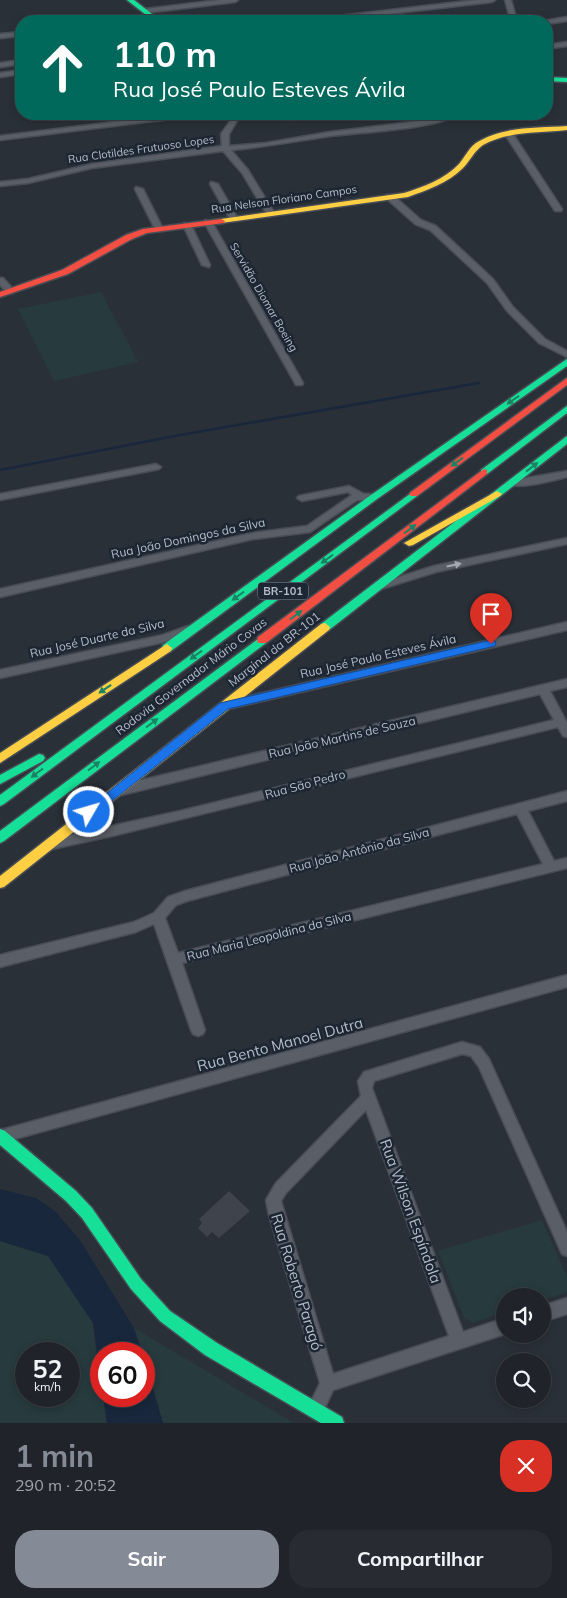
<!DOCTYPE html>
<html lang="pt">
<meta charset="utf-8">
<style>
body{margin:0;font-family:Mulish,sans-serif;background:#282c32;color:#f1f3f6;height:100vh;display:flex;flex-direction:column;font-size:19px;white-space:nowrap}
*{box-sizing:border-box;margin:0}
p{font-size:16px;color:#a2a4a8}
.icon{flex:none;width:28px;height:28px;fill:none;stroke:currentColor;stroke-width:2;stroke-linecap:round;stroke-linejoin:round}
.map{position:relative;height:1423px;overflow:hidden}
.side{display:flex;flex-direction:column;background:#20242a;flex:1}
.side>*{flex:none}
.hud{position:absolute;left:15px;top:15px;width:538px;height:105px;border-radius:20px;box-shadow:0 2px 8px #0003,0 0 0 1px #3d4147;background:#00695c;color:#fff;overflow:hidden}
.tools{position:absolute;left:496px;top:1288px;display:grid;gap:10px}
.tools a{display:grid;place-items:center;width:55px;height:55px;border-radius:50%;background:#20242a;box-shadow:0 2px 8px #0003,0 0 0 1px #3d4147;font-size:25px}
.speed{position:absolute;left:15px;top:1342px;display:flex;gap:10px;font-size:25px;font-weight:700;text-align:center}
.speed>*{display:grid;place-content:center;width:65px;height:65px;border-radius:50%;background:#20242a;box-shadow:0 2px 8px #0003,0 0 0 1px #3d4147;line-height:1}
.speed small{font-size:12px;font-weight:400}
.speed .limit{border:8px solid #d22;background:#fff;color:#111}
.pin{position:absolute;display:grid;place-items:center;width:42px;height:42px;color:#fff;margin:-51px -21px;border-radius:50% 50% 50% 0;rotate:-45deg;box-shadow:0 0 5px #0007}
.pin .icon{rotate:45deg}
.me{position:absolute;width:55px;margin:-28px;rotate:52deg;stroke-linejoin:round;filter:drop-shadow(0 0 4px #0008)}
.turn{display:flex;align-items:center;gap:18px;height:105px;padding:0 15px;font-size:22px}
.turn .icon{width:65px;height:65px;stroke-width:2.5}
.turn b{display:block;font-size:35px;line-height:42px}
.round{display:grid;place-items:center;flex:none;width:52px;height:52px;border-radius:20px;background:#282c32}
.overview{display:flex;align-items:center;justify-content:space-between;height:85px;padding:0 15px}
h1{font-size:30px;font-weight:700;line-height:38px;color:#848b96}
.primary-button{display:flex;gap:10px;margin-top:auto;padding:10px 15px}
.primary-button a{flex:1;height:58px;border-radius:20px;background:#848b96;color:#fff;font-size:20px;font-weight:700;line-height:58px;text-align:center}
.primary-button a+a{background:#282c32;color:#f1f3f6}
.map>svg:first-child{display:block}
.green{fill:#273a3e;fill-rule:evenodd}
.water{fill:#19273c}
.lines{fill:none;stroke-linecap:round;stroke-linejoin:round}
.stream{stroke:#19273c;stroke-width:2.5}
.building{fill:#3f444c}
.street-casing{stroke:#484c55;stroke-width:3}
.fast-casing{stroke:#484c55;stroke-width:3}
.slow-casing{stroke:#484c55;stroke-width:3}
.jam-casing{stroke:#484c55;stroke-width:3}
.street{fill:#5a5e66;fill-rule:evenodd}
.fast{fill:#16e098;fill-rule:evenodd}
.slow{fill:#ffcf43;fill-rule:evenodd}
.jam{fill:#f24e42;fill-rule:evenodd}
.oneway{fill:#1a8366}
.oneway2{fill:#a2a9b5}
.route{fill:#1a73e8;stroke:#114b97}
.labels{text-anchor:middle;dominant-baseline:central;stroke-width:5;stroke-linejoin:round;paint-order:stroke}
.far-street-label{font-size:11px;fill:#b4bcc9;stroke:#1d2633}
.shield{fill:#1d2633;stroke:#878f9c;stroke-width:1}
.shield-label{font-size:11px;font-weight:bold;fill:#b4bcc9}
.street-label{font-size:12px;fill:#b4bcc9;stroke:#1d2633}
.near-street-label{font-size:15px;fill:#b4bcc9;stroke:#1d2633}
</style>
<div class="map">
<svg width="567" height="1423" viewBox="0 0 567 1423">
<rect width="100%" height="100%" fill="#2a3038"/>
<g class="green">
<path d="M282 114H346L287 122Z"/>
<path d="M101 292 138 362 54 381 18 309Z"/>
<path d="M542 1220 567 1277V1292L543 1300 542 1296H505V1312L473 1323 464 1317 438 1251Z"/>
<path d="M0 1241 48 1256 93 1323 101 1396H103L107 1423H0ZM26 1354H69V1396H26Z"/>
<path d="M134 1328 294 1423H163L144 1354Z"/>
</g>
<g class="water">
<path d="M0 1189 36 1198 55 1211 80 1240 134 1328 142 1354H101V1383L93 1323 48 1256 0 1241Z"/>
<path d="M144 1359 163 1423H107L103 1396H144Z"/>
</g>
<g class="lines">
<path class="stream" d="M0 470 180 435 479 383"/>
</g>
<path class="building" d="M229 1191 250 1211 219 1238 212 1232 207 1237 198 1228 202 1223 199 1219Z"/>
<g class="lines">
<defs>
<g id="street">
<path d="M220 0H238L235 2 145 13 142 11 145 9Z"/>
<path d="M476 0H495L492 2 327 21H310L313 19Z"/>
<path d="M505 0H511L517 21H511Z"/>
<path d="M155 16 157 17V19L128 21Z"/>
<path d="M567 17V21L546 24V21H543Z"/>
<path d="M21 32V36L0 38V34Z"/>
<path d="M567 42V46L546 49V45Z"/>
<path d="M21 60V64L0 67V63Z"/>
<path d="M21 70V74L0 77V73Z"/>
<path d="M179 114H198L194 116 0 140V136Z"/>
<path d="M235 114H268L264 116 238 119 229 134V146L266 143 330 132 428 120 448 114H459C437 129 360 132 330 136 297 141 264 147 231 150L248 170 275 214 271 216H268L242 173 223 151 92 168 28 183 0 186V182L28 179 92 164 222 146 221 134Z"/>
<path d="M507 134H513L562 209 561 211H555L506 136Z"/>
<path d="M211 182 218 184 238 219 237 221 230 219 210 184Z"/>
<path d="M136 187 143 189 163 229 162 231 155 229 135 189Z"/>
<path d="M387 195H393L421 220 436 226 493 279 513 307 545 339 567 351V357L539 343 507 311 487 283 430 230 415 224 387 199Z"/>
<path d="M205 220 212 222 303 383 302 385H296L295 383 204 222Z"/>
<path d="M184 223 191 225 210 265 209 267 202 265 183 225Z"/>
<path d="M0 278H3L13 289V293H7L0 285Z"/>
<path d="M156 464 161 467 159 469 0 500V494Z"/>
<path d="M567 471V477C554 480 516 491 506 483 509 480 557 473 567 471Z"/>
<path d="M349 486 364 494H374L379 497 374 500H357L310 532 253 539 0 597V589L253 533 307 526 352 495 348 492 302 501 297 498 299 496Z"/>
<path d="M567 538V544L436 572 381 589 376 586 377 584 434 566Z"/>
<path d="M567 622V630L228 709 222 705 228 701Z"/>
<path d="M188 626 192 627 193 630 192 633 164 642 0 678V670L163 635Z"/>
<path d="M567 679V687L550 691 567 723V737L563 736 558 727 116 835 52 849 48 847 46 844 48 841 52 839 180 811 554 720 540 694 121 795 117 793 115 790 117 787 121 785Z"/>
<path d="M567 791V801L528 811 554 861 567 858V868L182 963 205 1030 203 1034 198 1036 193 1034 191 1030 154 924 136 932 0 967V955L134 922 154 913 168 897 185 891ZM517 814 543 864 178 953 165 918 176 905 187 901Z"/>
<path d="M567 975V987L0 1143 1 1130Z"/>
<path d="M462 1042 480 1047 489 1059 567 1232V1256L562 1254 479 1067 471 1056 462 1054 374 1081 372 1088 463 1332 505 1318V1334L333 1390 321 1416 315 1418 309 1416 307 1410 320 1383 269 1215 266 1200 276 1183 361 1096 358 1081 364 1072ZM366 1110 449 1336 333 1374 281 1201 286 1193Z"/>
<path d="M567 1298V1314L542 1322V1306Z"/>
</g>
<g id="fast">
<path d="M127 0H134L161 21H154Z"/>
<path d="M546 77 567 78V82L546 81Z"/>
<path d="M567 359V366L377 499 171 651H163L162 648 163 645 371 495Z"/>
<path d="M567 406V413L487 474H481V470Z"/>
<path d="M567 436V444L329 630H321L320 627 321 624Z"/>
<path d="M414 491 419 494 417 496 4 804 0 806V795Z"/>
<path d="M262 636 267 640 266 643 4 841 0 843V831Z"/>
<path d="M39 754 43 755 45 758 43 761 0 784V775Z"/>
<path d="M0 1129 5 1131 76 1191 92 1208 141 1279 170 1311 217 1343 342 1417 344 1423H321L205 1355 160 1321 131 1289 82 1218 66 1201 0 1145Z"/>
</g>
<g id="slow">
<path d="M567 126V130C539 133 508 131 483 145 474 151 470 161 463 168 448 183 427 190 408 197L221 223 217 221 221 219 404 193C423 187 445 179 459 164 465 157 468 149 476 143 502 126 538 128 567 126Z"/>
<path d="M497 491 502 494 500 496 413 545 409 546 404 543Z"/>
<path d="M325 623 330 627 329 630 4 887 0 888V876L321 624Z"/>
<path d="M167 644 172 648 171 651 0 763V753Z"/>
</g>
<g id="jam">
<path d="M221 219 225 221 224 223 147 233 132 239 68 274 0 297V292L62 270 126 235 143 229Z"/>
<path d="M567 378V385L417 496H411L409 494 411 492Z"/>
<path d="M484 469 487 470V474L266 643H258L257 640 258 637Z"/>
</g>
</defs>
<use href="#street" class="street-casing"/>
<use href="#fast" class="fast-casing"/>
<use href="#slow" class="slow-casing"/>
<use href="#jam" class="jam-casing"/>
<use href="#street" class="street"/>
<use href="#fast" class="fast"/>
<use href="#slow" class="slow"/>
<use href="#jam" class="jam"/>
</g>
<defs><path id="oneway-solid" d="M-6-.8H1V-3.2L6.5 0L1 3.2V.8H-6Z" transform="scale(1.25)"/></defs>
<g class="oneway">
<use href="#oneway-solid" transform="translate(513 400) rotate(145)"/>
<use href="#oneway-solid" transform="translate(457 462) rotate(144)"/>
<use href="#oneway-solid" transform="translate(532 467) rotate(-38)"/>
<use href="#oneway-solid" transform="translate(410 529) rotate(-37)"/>
<use href="#oneway-solid" transform="translate(327 559) rotate(144)"/>
<use href="#oneway-solid" transform="translate(238 596) rotate(144)"/>
<use href="#oneway-solid" transform="translate(296 615) rotate(-37)"/>
<use href="#oneway-solid" transform="translate(196 655) rotate(144)"/>
<use href="#oneway-solid" transform="translate(105 689) rotate(146)"/>
<use href="#oneway-solid" transform="translate(152 723) rotate(-37)"/>
<use href="#oneway-solid" transform="translate(94 766) rotate(-37)"/>
<use href="#oneway-solid" transform="translate(37 773) rotate(143)"/>
</g>
<use class="oneway2" href="#oneway-solid" transform="translate(454 565) rotate(-12)"/>
<path class="route" d="M491 640 495 641 496 644 495 646 228 709 93 816H85L83 812 220 703Z"/>
<g class="labels">
<g class="far-street-label">
<text transform="translate(141 149) rotate(-8)">Rua Clotildes Frutuoso Lopes</text>
<text transform="translate(284 199) rotate(-8)">Rua Nelson Floriano Campos</text>
<text transform="translate(264 297) rotate(60)">Servidão Diomar Boeing</text>
</g>
<rect class="shield" x="258" y="582.5" width="50" height="17" rx="4"/>
<g class="shield-label">
<text x="283" y="591">BR-101</text>
</g>
<g class="street-label">
<text transform="translate(188 538) rotate(-12)">Rua João Domingos da Silva</text>
<text transform="translate(97 638) rotate(-13)">Rua José Duarte da Silva</text>
<text transform="translate(274 649) rotate(-38)">Marginal da BR-101</text>
<text transform="translate(378 656) rotate(-13)">Rua José Paulo Esteves Ávila</text>
<text transform="translate(191 676) rotate(-37)">Rodovia Governador Mário Covas</text>
<text transform="translate(342 737) rotate(-13)">Rua João Martins de Souza</text>
<text transform="translate(305 784) rotate(-15)">Rua São Pedro</text>
<text transform="translate(359 850) rotate(-15)">Rua João Antônio da Silva</text>
<text transform="translate(269 936) rotate(-14)">Rua Maria Leopoldina da Silva</text>
</g>
<g class="near-street-label">
<text transform="translate(280 1044) rotate(-15)">Rua Bento Manoel Dutra</text>
<text transform="translate(411 1211) rotate(70)">Rua Wilson Espíndola</text>
<text transform="translate(297 1282) rotate(73)">Rua Roberto Paragó</text>
</g>
</g>
</svg>
<div class="tools">
<a><svg class="icon" aria-label="sound" viewBox="0 0 24 24"><path d="M4 9h4l5-4v14l-5-4H4zM17 9q2 3 0 6"/></svg></a>
<a><svg class="icon" aria-label="search" viewBox="0 0 24 24"><circle cx="10" cy="10" r="6"/><path d="M15 15l6 6"/></svg></a>
</div>
<div class="speed"><div>52<small>km/h</small></div><div class="limit">60</div></div>
<div class="pin" style="left:491px;top:644px;background:#d93025"><svg class="icon" aria-label="arrive" viewBox="0 0 24 24"><path d="M6 21V4h12l-3 4 3 4H6"/></svg></div>
<svg class="me" style="left:89px;top:812px" viewBox="-20 -20 40 40"><circle r="17" fill="#1a73e8" stroke="#fff" stroke-width="3"/><path d="M0-11L8 9 0 5-8 9z" fill="#fff"/></svg>
<div class="hud">
<div class="turn"><svg class="icon" aria-label="ahead" viewBox="0 0 24 24"><path d="M12 20V5M6 11l6-6 6 6"/></svg><div><b>110 m</b>Rua José Paulo Esteves Ávila</div></div>
</div>
</div>
<section class="side">
<div class="overview"><div><h1>1 min</h1><p>290 m · 20:52</p></div><a class="round" style="background:#d93025;color:#fff"><svg class="icon" aria-label="close" viewBox="0 0 24 24"><path d="M6 6l12 12M18 6L6 18"/></svg></a></div>
<div class="primary-button"><a>Sair</a><a>Compartilhar</a></div>
</section>
